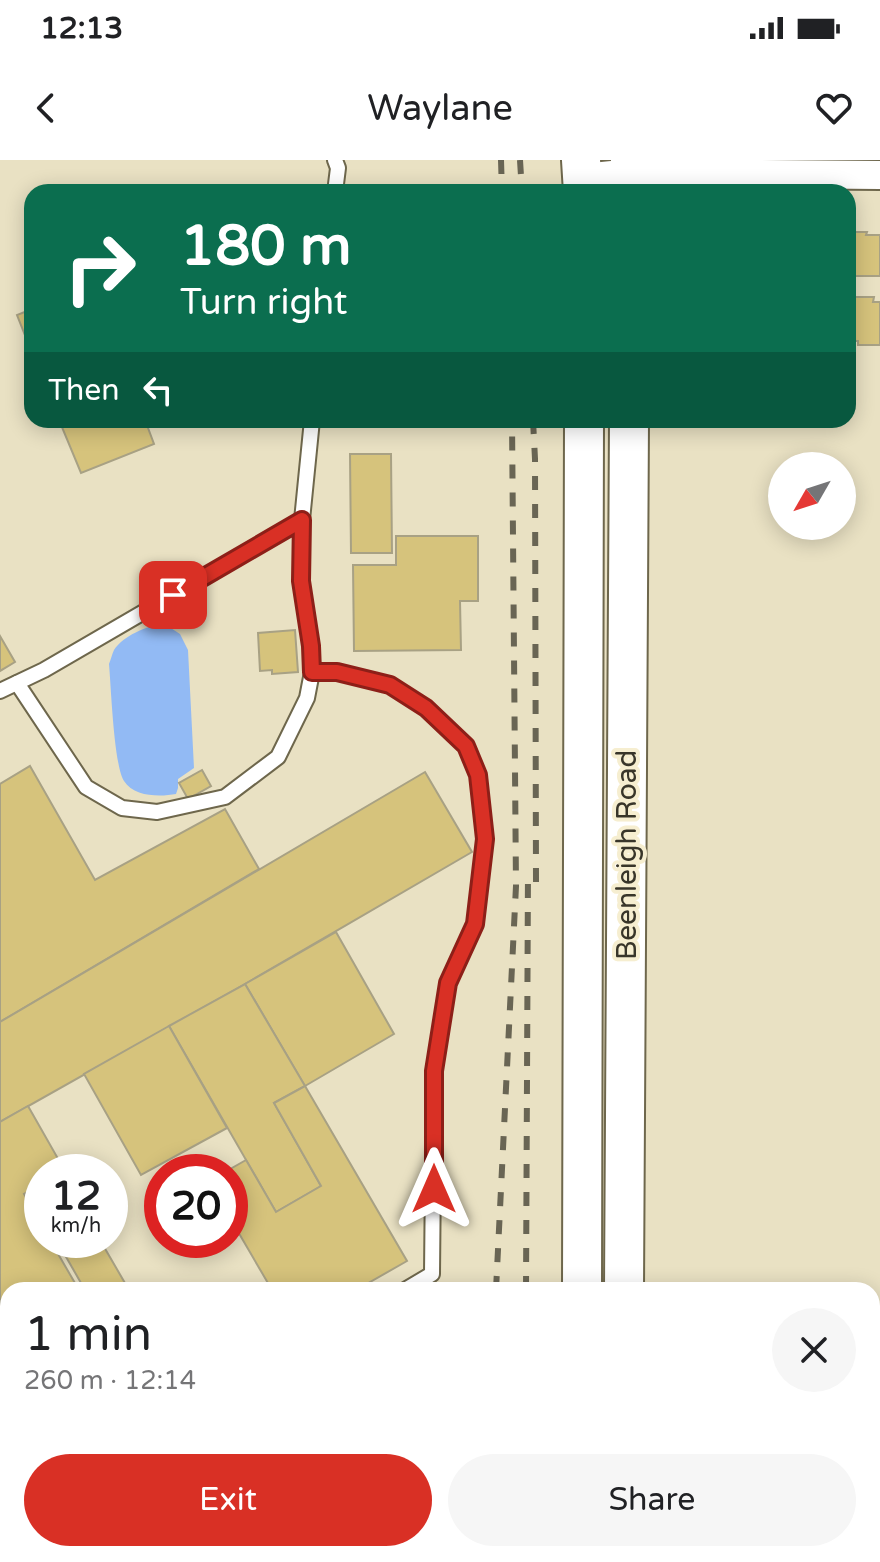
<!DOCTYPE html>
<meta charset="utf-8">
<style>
body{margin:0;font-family:"Varela Round",sans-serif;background:#f6f6f6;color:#202124;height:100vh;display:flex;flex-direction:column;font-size:30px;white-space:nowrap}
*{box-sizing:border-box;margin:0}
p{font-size:26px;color:#757577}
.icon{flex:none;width:44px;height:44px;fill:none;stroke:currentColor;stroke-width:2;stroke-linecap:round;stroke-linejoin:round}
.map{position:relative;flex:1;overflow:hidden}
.panel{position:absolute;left:0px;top:1122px;width:880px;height:280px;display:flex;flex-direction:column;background:#fff;border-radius:24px 24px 0 0;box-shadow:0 4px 20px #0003}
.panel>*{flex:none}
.guide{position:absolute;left:24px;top:24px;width:832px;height:244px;border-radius:24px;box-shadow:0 4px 20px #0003;background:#0b6e4f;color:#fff;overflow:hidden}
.needle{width:52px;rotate:231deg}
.buttons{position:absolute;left:768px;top:292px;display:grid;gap:16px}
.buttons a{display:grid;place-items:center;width:88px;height:88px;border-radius:50%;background:#fff;box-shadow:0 4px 20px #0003;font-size:40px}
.speed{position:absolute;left:24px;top:994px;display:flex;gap:16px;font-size:40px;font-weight:700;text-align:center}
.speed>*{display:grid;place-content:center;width:104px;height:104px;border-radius:50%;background:#fff;box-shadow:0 4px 20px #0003;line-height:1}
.speed small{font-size:20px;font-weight:400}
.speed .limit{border:12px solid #d22;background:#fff;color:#111}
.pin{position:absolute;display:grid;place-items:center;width:68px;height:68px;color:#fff;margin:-34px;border-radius:16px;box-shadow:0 4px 12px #0006}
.me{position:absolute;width:88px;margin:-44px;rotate:0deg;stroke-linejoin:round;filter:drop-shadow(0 0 6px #0008)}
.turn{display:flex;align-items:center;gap:28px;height:168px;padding:0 24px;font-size:36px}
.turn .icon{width:104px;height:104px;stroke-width:2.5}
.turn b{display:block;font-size:56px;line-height:68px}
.then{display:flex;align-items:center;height:76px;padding:0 24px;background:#0003;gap:16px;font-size:30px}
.round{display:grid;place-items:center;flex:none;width:84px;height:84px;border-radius:42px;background:#f6f6f6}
.summary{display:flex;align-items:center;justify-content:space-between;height:136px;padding:0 24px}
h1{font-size:48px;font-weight:600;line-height:60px}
.action{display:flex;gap:16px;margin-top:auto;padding:16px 24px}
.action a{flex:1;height:92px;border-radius:48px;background:#d93025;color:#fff;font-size:32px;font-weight:600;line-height:92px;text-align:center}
.action a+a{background:#f6f6f6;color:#202124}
.status{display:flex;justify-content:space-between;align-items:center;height:56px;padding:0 40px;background:#fff;direction:ltr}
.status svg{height:22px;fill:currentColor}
header{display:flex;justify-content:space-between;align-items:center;height:104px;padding:0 24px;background:#fff;font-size:36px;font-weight:600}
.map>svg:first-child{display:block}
.water{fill:#92baf4}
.building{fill:#d6c37c;stroke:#a8a184;stroke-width:2}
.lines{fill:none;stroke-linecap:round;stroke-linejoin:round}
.lane-casing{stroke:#6e674c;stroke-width:18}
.street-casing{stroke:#6e674c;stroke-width:32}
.secondary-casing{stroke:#6e674c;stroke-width:42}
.lane{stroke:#fff;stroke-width:14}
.street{stroke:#fff;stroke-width:28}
.secondary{stroke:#fff;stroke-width:38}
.rail{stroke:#696554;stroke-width:6;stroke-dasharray:14 14;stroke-linecap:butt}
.route-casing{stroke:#8d1f18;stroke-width:20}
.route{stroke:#d93025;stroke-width:14}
.labels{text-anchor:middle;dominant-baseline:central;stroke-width:8;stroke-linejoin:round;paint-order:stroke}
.street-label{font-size:28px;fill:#383529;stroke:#f6eed0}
</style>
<div class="status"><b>12:13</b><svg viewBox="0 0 49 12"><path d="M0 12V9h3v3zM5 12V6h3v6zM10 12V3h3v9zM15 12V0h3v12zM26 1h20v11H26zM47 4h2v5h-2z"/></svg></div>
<header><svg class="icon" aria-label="back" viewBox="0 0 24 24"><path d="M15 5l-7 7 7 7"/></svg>Waylane<svg class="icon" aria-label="heart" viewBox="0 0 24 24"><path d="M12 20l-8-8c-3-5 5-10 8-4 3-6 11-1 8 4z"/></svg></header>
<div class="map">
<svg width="880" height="1402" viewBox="0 0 880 1402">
<rect width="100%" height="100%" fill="#e9e1c3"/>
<path class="water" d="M163 463 180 474 188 490 194 608 178 619V628L176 634C160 637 134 637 124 621 114 606 111 526 109 504 111 499 112 494 114 490 124 475 146 467 163 463Z"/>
<g class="building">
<path d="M848 72H867L866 75H880V116H853V107H848Z"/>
<path d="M848 137H874L873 142H880V185H858V181H848Z"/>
<path d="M32 149V193L17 155Z"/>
<path d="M59 260H145L154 284 81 313Z"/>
<path d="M350 294H391L392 393H351Z"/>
<path d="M396 376H478V441H460L461 490 354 491 353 405H396Z"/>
<path d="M295 470 298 512 272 514V510L260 511 258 473Z"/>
<path d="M0 476 15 502 0 511Z"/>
<path d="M30 606 95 720 225 649 259 709 0 862V624Z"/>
<path d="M202 610 211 626 188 639 179 623Z"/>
<path d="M425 612 472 692 245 824 0 962V862Z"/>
<path d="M336 772 394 874 305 926 245 824Z"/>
<path d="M245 824 305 926 274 943 321 1026 276 1052 169 866Z"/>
<path d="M169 866 227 968 141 1015 84 914Z"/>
<path d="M305 926 407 1101 356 1130H272L230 1058V1012H225L246 1000 276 1052 321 1026 274 943Z"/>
<path d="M28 946 65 1011 42 1012V1024L24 1034 42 1066V1080H50L79 1130H8V1222L0 1208V962Z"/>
<path d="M74 1080H100L129 1130H85L61 1088Z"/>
</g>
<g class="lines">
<defs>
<g id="lane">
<path d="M335 32 338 8 335 0"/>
<path d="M312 512H337L390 525 426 548 466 586 478 615 485 679 475 764 448 823 434 911 432 1114 405 1130"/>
<path d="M17 523 86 627 122 648 157 652 225 637 278 597 307 538 312 512 311 486 301 421 302 360"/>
<path d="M0 531 44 510 302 360 312 260"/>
<path d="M0 1341 8 1360"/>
<path d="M418 1394V1402"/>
<path d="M8 1402 9 1394"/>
<path d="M281 1402 295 1394"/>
</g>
<path id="street" d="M583 18 631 13 880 15"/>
<g id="secondary">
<path d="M581 0 583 32"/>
<path d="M630 0V32"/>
<path d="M582 1130 584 260"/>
<path d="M624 1130 629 260"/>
<path d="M582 1402V1394"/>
<path d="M623 1402V1394"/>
</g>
</defs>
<use href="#lane" class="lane-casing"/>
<use href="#street" class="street-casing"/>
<use href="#secondary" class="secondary-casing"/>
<use href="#lane" class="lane"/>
<use href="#street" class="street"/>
<use href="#secondary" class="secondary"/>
<g class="rail">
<path d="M501 0 502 32"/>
<path d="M520 0 522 32"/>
<path d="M533 260 535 299 536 722"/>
<path d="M496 1130 516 726 512 260"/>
<path d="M526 1130 528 710"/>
<path d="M482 1402 483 1394"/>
<path d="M524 1402V1394"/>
</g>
</g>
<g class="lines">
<defs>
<path id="route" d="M173 435 302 360 301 421 311 486 312 512H337L390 525 426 548 466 586 478 615 485 679 475 764 448 823 434 911V1029"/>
</defs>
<use href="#route" class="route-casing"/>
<use href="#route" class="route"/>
</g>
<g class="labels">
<g class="street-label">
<text transform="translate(627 695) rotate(-90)">Beenleigh Road</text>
</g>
</g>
</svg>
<div class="buttons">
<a><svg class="needle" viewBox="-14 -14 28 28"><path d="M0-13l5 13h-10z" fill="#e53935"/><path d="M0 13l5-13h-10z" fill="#757577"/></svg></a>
</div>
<div class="speed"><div>12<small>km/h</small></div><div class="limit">20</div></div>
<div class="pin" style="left:173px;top:435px;background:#d93025"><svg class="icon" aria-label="arrive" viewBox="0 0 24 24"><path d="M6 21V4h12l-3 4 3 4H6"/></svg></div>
<svg class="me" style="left:434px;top:1029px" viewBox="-20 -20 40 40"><path d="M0-17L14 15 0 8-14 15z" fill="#d93025" stroke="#fff" stroke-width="4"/></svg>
<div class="guide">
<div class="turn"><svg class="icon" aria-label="right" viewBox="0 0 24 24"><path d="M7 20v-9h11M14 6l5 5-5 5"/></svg><div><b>180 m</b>Turn right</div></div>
<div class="then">Then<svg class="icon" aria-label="left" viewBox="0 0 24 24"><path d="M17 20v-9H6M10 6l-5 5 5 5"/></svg></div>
</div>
<section class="panel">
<div class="summary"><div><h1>1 min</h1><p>260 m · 12:14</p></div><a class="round"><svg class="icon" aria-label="close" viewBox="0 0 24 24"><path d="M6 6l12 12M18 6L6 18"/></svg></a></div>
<div class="action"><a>Exit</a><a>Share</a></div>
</section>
</div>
